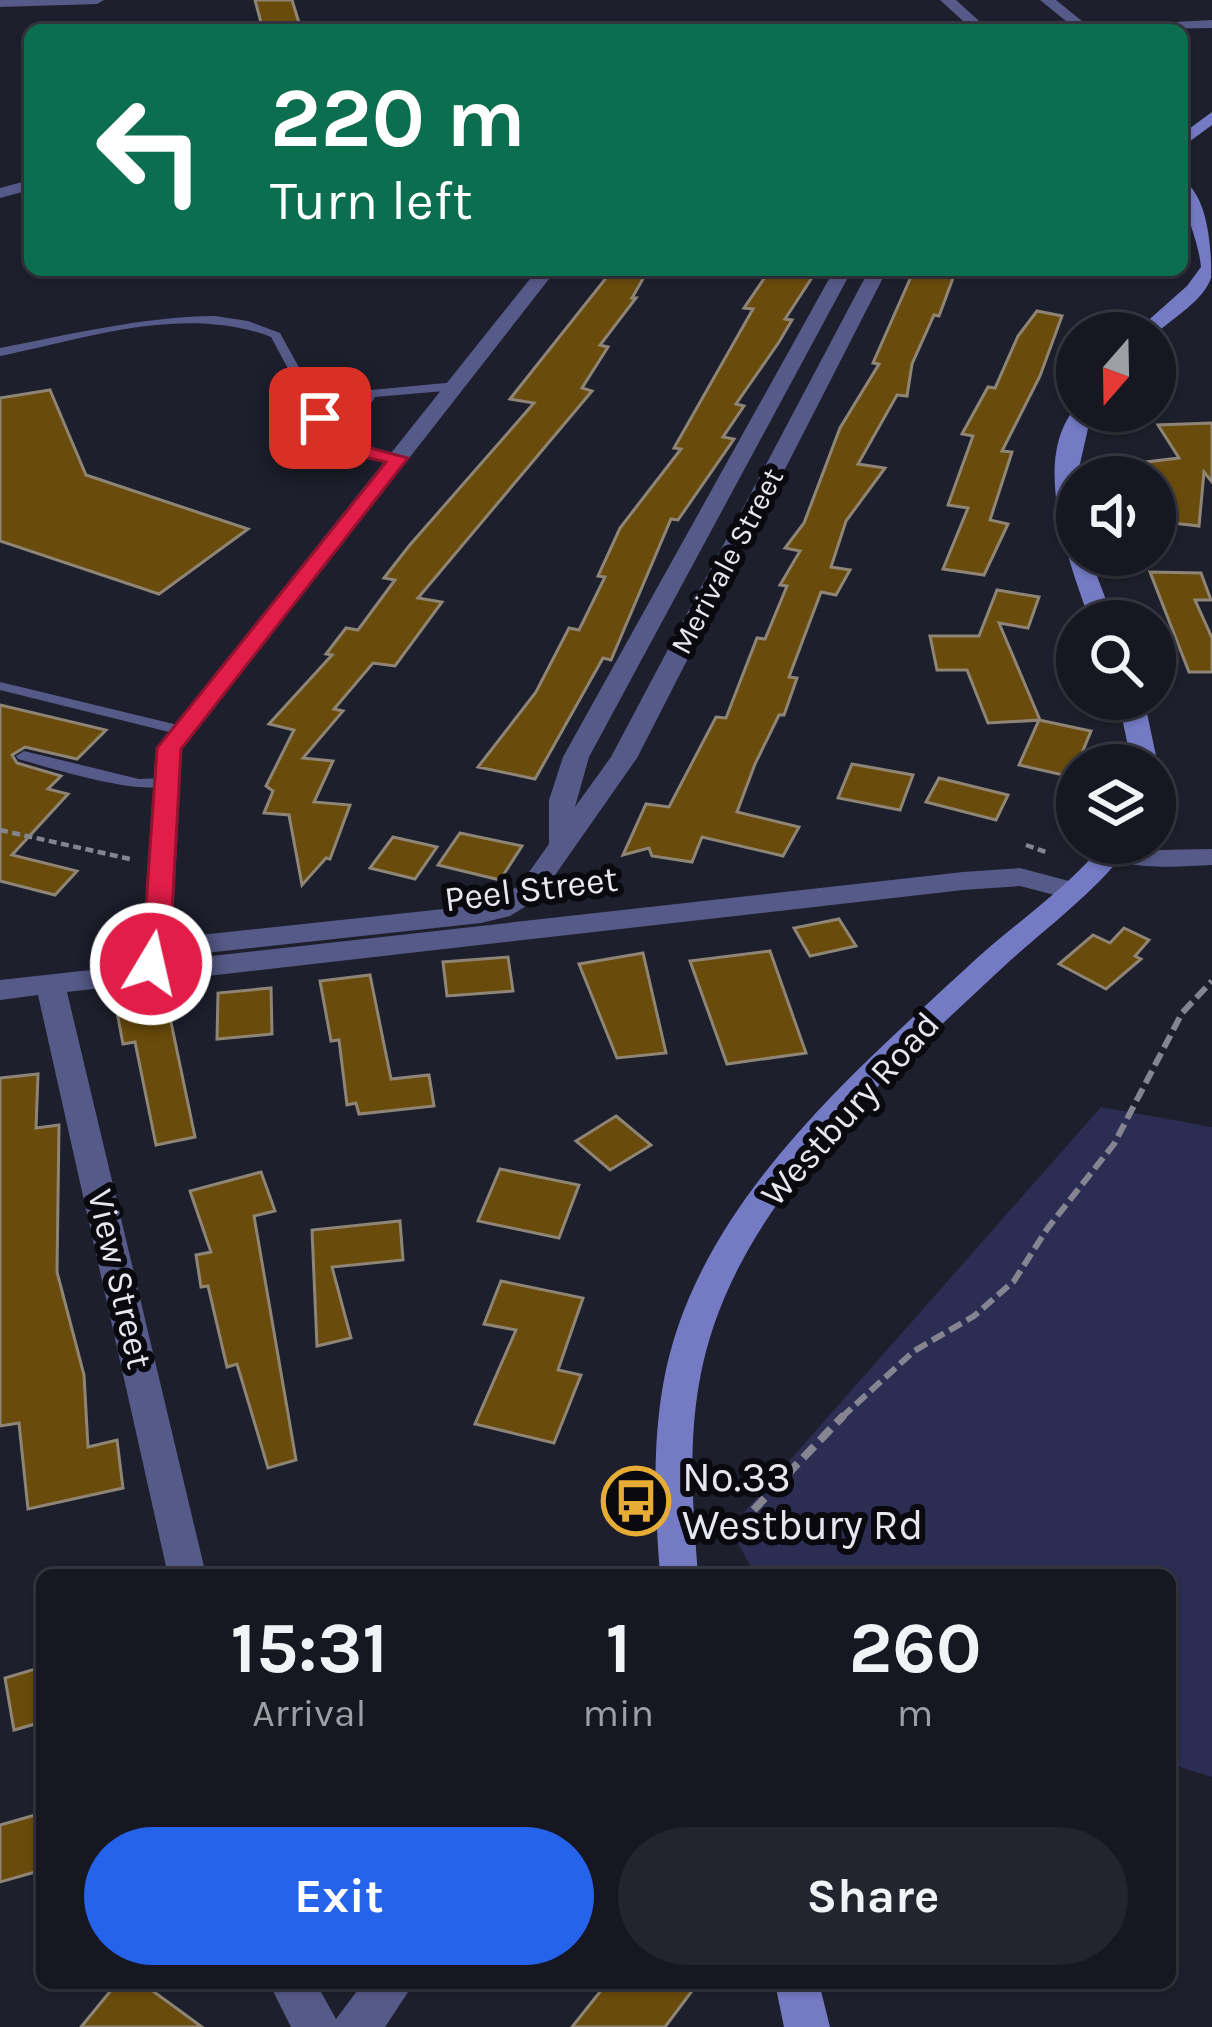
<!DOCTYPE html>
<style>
body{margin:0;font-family:Karla,sans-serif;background:#23242e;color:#f1f3f6;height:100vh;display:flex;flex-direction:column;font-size:45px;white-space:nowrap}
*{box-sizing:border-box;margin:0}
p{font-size:39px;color:#9e9fa5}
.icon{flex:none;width:66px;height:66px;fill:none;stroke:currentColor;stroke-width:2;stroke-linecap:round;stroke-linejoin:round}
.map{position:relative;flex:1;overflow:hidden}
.sheet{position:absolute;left:36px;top:1569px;width:1140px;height:420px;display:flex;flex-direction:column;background:#161721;border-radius:18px;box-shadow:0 3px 9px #0004,0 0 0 3px #35363f}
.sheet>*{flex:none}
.banner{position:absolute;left:24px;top:24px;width:1164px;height:252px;border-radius:18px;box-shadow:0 3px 9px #0004,0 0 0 3px #35363f;background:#0b6e4f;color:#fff;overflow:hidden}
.needle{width:78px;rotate:200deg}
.fabs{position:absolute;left:1056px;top:312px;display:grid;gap:24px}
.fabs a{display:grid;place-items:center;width:120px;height:120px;border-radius:50%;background:#161721;box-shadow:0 3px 9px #0004,0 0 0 3px #35363f;font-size:60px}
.pin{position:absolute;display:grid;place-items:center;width:102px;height:102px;color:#fff;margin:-51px;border-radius:24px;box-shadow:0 6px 18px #0006}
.me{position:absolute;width:132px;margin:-66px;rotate:9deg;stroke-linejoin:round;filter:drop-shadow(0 0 9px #0008)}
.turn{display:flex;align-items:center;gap:42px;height:252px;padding:0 48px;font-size:54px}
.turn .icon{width:156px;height:156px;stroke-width:2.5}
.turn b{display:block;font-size:84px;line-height:102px}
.eta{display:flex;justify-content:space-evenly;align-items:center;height:204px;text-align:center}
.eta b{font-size:72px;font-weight:700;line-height:84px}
.action{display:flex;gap:24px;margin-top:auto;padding:24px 48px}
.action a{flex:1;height:138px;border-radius:72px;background:#2563eb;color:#fff;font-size:48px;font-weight:700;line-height:138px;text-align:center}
.action a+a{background:#23242e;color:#f1f3f6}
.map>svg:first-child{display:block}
.green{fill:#2b2d52}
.building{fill:#694b0b;stroke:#8f8576;stroke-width:3}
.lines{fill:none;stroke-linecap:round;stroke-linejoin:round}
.path-far2{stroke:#848591;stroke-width:4.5;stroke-dasharray:8 4.5;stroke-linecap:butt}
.path-far1{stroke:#848591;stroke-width:6;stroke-dasharray:14 6;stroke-linecap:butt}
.path{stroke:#848591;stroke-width:8;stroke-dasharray:16 8;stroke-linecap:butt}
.service{fill:#565a88;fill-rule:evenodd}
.minor{fill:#565a88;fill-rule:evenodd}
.tertiary{fill:#565a88;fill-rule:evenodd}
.secondary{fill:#747ac4;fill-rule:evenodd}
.route{fill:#e11d48;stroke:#92132f;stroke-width:3}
.labels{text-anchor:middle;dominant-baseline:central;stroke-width:12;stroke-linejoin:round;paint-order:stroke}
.far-street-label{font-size:30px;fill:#e6e7f1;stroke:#09090f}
.street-label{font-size:36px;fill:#e6e7f1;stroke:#09090f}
.near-poi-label{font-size:42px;fill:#e6e7f1;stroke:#09090f;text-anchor:start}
</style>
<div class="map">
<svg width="1212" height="2027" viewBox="0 0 1212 2027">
<rect width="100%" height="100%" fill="#1d1f2c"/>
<path class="green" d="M1101 1107 1212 1127V1777L1170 1764V1575H755L730 1528Z"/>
<g class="building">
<path d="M255 0H292L300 26 263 30Z"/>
<path d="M770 270H817L785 319 792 320 779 342 736 404 744 406 723 437 734 439 678 520 671 519 611 660 603 658 535 779 478 767 536 692 569 628 579 630 605 577 598 576 620 528 681 449 674 448 753 309 744 308Z"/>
<path d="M914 270H956L939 316 934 315 912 364 907 396 897 395 858 464 885 468 846 521 831 567 850 570 836 595 821 592 789 677 797 678 784 715H779L755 764 737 812 799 827 783 856 702 837 692 862 652 856 649 848 623 855 646 804 669 807 716 717 726 718 757 638 765 639 787 586 780 585 800 551 785 548 804 523 840 428 879 364 873 363Z"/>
<path d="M610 273 644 277 632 298H636L600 345 608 347 582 388 592 391 418 598 442 602 395 666 373 663 334 709 343 711 303 758 333 761 314 802 350 805 330 859 326 858 302 885 289 815 264 813 273 791 266 786 294 730 269 724 332 655 326 654 346 628 358 630 395 580 384 578 409 546 534 403 510 399Z"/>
<path d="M1037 311 1062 316 1040 376 1002 451 1012 452 990 520 1008 524 984 575 943 569 968 508 948 505 973 436 962 434 988 387 995 388 1018 336Z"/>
<path d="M50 390 86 475 248 529 159 594 0 541V398Z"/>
<path d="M1212 423V482L1204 472 1199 526 1155 521 1159 476 1146 462 1179 458 1158 425Z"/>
<path d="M1150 572 1201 573 1211 600H1195L1212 638V672H1189Z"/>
<path d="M997 590 1039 597 1028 628 999 623 1040 720 988 723 967 670H937L930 636H979Z"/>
<path d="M0 705 106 730 77 759 25 747 12 755 17 763 61 776 48 789 68 794 12 855 77 871 55 895 0 881Z"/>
<path d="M1039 720 1091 731 1072 777 1019 765Z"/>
<path d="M852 764 913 775 900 810 838 798Z"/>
<path d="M939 778 1008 795 996 820 926 802Z"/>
<path d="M460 833 522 846 500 880 438 865Z"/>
<path d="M393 837 437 847 415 879 370 868Z"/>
<path d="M839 919 856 946 810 956 794 928Z"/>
<path d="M1124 928 1149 940 1135 956 1141 959 1106 989 1059 964 1093 935 1110 943Z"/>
<path d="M770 951 806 1053 727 1064 690 961Z"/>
<path d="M643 953 666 1053 617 1058 579 964Z"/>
<path d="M508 957 513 991 447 996 443 962Z"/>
<path d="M370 975 391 1079 429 1075 434 1106 359 1114 356 1103 347 1105 339 1040 331 1041 320 981Z"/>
<path d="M271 988 272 1034 217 1039 218 993Z"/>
<path d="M167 1003 195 1137 156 1145 135 1042 123 1044 117 1012Z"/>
<path d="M38 1074 36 1128 59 1125 57 1272 84 1375 88 1447 117 1440 123 1488 28 1509 19 1423 0 1426V1078Z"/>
<path d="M616 1116 651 1145 610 1170 576 1141Z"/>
<path d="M500 1169 579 1185 559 1238 478 1221Z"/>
<path d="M261 1172 275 1211 254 1216 296 1460 268 1468 237 1364 227 1367 208 1286 201 1287 196 1255 211 1252 190 1191Z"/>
<path d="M400 1221 403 1260 332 1267 351 1338 317 1346 312 1230Z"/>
<path d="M501 1281 583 1298 558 1370 581 1375 554 1443 475 1424 516 1330 484 1324Z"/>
<path d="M42 1667V1722L14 1730 5 1678Z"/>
<path d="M42 1813V1870L0 1882V1825Z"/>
<path d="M117 1983H142L202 2027H81Z"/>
<path d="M607 1983H698L665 2027H572Z"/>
</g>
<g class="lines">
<g class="path-far2">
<path d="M0 830 130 859"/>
<path d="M1026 845 1046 852"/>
</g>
<path class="path-far1" d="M841 1418 914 1351 974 1316 1014 1281 1047 1229 1114 1144 1182 1013 1212 981"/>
<path class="path" d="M713 1534 743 1521 844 1415"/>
<g class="service">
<path d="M215 316 248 321 280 333 307 382 350 392 456 382 462 386 456 390 375 397 355 430 344 431 352 445 404 455V461L399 462 342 451 332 432 320 428 271 337C185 304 87 338 0 356V348C72 334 141 317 215 316ZM312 390 350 400 362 399 347 423 330 424Z"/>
<path d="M0 682 186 727 189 730 181 735 0 690Z"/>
<path d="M24 751 139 779 165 778 173 783C146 799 52 768 18 759L16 756Z"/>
</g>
<g class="minor">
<path d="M0 0H104L97 4 0 7Z"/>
<path d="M940 0H956L989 30H973Z"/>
<path d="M1040 0H1056L1093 30H1077Z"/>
<path d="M537 270H556L182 749 172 938 481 905 519 886 549 844V800L563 757 834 270H852L589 757 575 807 611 757 869 270H887L637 758 539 898 510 916 481 923 169 957 167 961 963 872 1020 868 1080 884 1084 890 1070 899 1020 886 963 890 67 992 206 1575H168L38 995 0 1000V980L136 965 142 949 156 748Z"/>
<path d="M1108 843 1159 850 1212 849V865C1180 866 1125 873 1100 850Z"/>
<path d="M269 1983H316L336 2019 363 1983H414L385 2027H291Z"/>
</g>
<g class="tertiary">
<path d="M1212 20V28L1092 30 1099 26Z"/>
<path d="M30 180V190L0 198V188Z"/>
</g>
<g class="secondary">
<path d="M1212 112V125L1182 147V134Z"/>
<path d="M1182 180C1208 194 1212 250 1211 278 1204 300 1172 319 1155 334L1134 333 1187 286 1201 267C1198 236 1182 211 1182 180Z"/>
<path d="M1077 406V411H1092L1077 477V555H1089L1114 621H1090C1070 564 1029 459 1077 406Z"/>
<path d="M1118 699H1144L1158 765 1155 769V765H1132Z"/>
<path d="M1104 843H1132C1096 893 1045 928 1000 970 880 1083 728 1211 699 1384 688 1448 693 1510 698 1575H660C655 1510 652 1449 663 1385 694 1207 851 1075 976 959 1018 921 1068 888 1104 843Z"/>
<path d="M775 1983H819L830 2027H784Z"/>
</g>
</g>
<path class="route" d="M313 414H326L333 423 344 426 355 444 408 458 181 749 170 949 160 970H141L138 964 143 949 157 748 386 462 341 452 330 434 320 432 310 418Z"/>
<defs>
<symbol id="bus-ring" viewBox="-11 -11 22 22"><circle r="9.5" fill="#09090f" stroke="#e6ac36" stroke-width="1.5"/><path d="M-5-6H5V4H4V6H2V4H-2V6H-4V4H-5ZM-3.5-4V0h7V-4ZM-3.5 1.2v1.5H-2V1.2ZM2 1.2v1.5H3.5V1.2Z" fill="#e6ac36"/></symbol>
</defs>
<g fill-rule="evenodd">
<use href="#bus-ring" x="598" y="1463" width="76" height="76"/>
</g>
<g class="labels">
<g class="far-street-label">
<text transform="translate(727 561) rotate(-62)">Merivale Street</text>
</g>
<g class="street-label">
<text transform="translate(531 889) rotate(-7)">Peel Street</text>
<text transform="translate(850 1109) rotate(-48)">Westbury Road</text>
<text transform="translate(120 1279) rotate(77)">View Street</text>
</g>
<g class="near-poi-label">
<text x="682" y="1477">No.33<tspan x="682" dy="48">Westbury Rd</tspan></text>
</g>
</g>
</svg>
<div class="fabs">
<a><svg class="needle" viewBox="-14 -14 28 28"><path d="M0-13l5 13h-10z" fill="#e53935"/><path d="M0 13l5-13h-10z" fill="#9e9fa5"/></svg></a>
<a><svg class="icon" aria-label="sound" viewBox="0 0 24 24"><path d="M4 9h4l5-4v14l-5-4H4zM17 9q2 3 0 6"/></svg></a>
<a><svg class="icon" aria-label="search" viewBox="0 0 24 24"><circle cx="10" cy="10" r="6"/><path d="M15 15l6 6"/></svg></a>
<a><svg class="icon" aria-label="layers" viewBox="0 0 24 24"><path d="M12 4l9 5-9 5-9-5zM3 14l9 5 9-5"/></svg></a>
</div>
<div class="pin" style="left:320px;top:418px;background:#d93025"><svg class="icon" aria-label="arrive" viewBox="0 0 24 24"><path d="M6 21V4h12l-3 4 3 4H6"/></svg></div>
<svg class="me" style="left:151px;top:964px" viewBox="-20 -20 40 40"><circle r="17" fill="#e11d48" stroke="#fff" stroke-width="3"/><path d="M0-11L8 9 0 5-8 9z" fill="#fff"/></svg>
<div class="banner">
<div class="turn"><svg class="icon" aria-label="left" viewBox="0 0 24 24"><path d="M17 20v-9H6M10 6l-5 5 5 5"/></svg><div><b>220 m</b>Turn left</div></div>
</div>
<section class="sheet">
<div class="eta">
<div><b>15:31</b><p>Arrival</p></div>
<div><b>1</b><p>min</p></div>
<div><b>260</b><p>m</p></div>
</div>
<div class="action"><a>Exit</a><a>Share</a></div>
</section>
</div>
